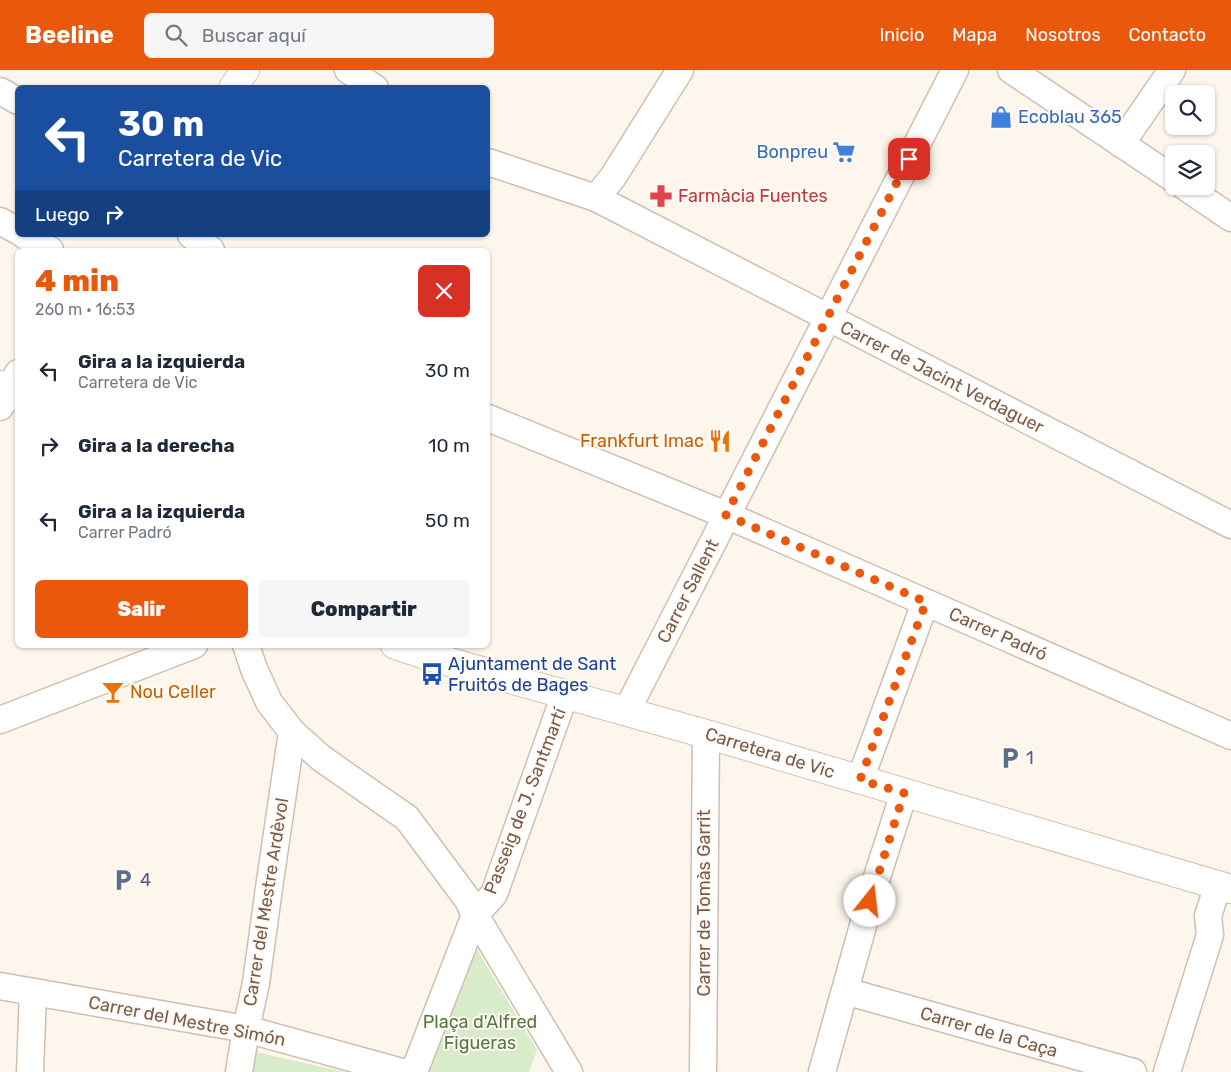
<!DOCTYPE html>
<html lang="es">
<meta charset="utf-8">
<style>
body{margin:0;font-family:Rubik,sans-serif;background:#f6f6f7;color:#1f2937;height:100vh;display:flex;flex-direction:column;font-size:19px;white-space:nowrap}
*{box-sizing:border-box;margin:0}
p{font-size:16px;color:#747a83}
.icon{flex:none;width:28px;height:28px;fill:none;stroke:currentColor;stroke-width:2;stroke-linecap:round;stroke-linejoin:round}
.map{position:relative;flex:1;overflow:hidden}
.drawer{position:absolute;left:15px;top:178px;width:475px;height:400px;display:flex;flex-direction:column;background:#fff;border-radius:8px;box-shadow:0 1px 4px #0004}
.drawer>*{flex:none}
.banner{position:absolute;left:15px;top:15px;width:475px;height:152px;border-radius:8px;box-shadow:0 1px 4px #0004;background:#1a4fa0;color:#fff;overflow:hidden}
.buttons{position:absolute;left:1165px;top:15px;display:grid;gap:10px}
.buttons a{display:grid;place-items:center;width:50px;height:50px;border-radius:8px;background:#fff;box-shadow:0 1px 4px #0004;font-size:25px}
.pin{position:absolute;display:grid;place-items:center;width:42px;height:42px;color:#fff;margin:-21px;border-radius:10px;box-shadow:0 2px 8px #0006}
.me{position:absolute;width:55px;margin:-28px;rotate:16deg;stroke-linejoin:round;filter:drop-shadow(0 0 4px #0008)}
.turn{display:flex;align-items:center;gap:18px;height:105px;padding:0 20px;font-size:22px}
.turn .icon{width:65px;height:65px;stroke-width:2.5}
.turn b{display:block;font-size:35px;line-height:42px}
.then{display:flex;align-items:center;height:48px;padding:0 20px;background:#0003;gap:10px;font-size:19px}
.round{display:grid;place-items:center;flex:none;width:52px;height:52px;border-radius:8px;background:#f6f6f7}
.head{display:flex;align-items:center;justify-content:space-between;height:85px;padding:0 20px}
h1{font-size:30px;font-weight:800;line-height:38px;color:#ea580c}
.primary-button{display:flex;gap:10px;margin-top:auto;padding:10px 20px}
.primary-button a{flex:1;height:58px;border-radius:8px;background:#ea580c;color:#fff;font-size:20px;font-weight:800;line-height:58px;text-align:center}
.primary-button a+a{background:#f6f6f7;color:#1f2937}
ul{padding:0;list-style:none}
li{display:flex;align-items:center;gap:15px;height:75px;padding:0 20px}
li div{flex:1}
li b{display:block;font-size:19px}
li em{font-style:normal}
header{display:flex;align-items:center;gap:30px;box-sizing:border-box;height:70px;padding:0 25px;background:#ea580c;color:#fff}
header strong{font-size:24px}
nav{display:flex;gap:28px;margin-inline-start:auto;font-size:18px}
.search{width:350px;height:45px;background:#f6f6f7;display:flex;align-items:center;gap:12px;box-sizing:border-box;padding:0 18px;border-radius:8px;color:#747a83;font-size:19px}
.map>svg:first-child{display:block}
.green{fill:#d8ecc9}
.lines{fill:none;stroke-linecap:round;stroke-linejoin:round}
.street-casing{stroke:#d1beb0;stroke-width:29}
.secondary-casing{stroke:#d6c0b0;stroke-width:30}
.street{stroke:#fff;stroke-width:26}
.secondary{stroke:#fff;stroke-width:28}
.route{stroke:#ea580c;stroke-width:9;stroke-dasharray:0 16.2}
.labels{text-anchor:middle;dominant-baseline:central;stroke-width:4;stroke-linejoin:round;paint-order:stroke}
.shop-label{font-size:18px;fill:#366cbe;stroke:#fffaf3;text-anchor:start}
.health-label{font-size:18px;fill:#be3a42;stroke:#fffaf3;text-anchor:start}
.street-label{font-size:18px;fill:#7a5c4d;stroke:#fffaf3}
.food-label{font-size:18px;fill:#c56008;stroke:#fffaf3;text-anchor:end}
.transit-label{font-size:18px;fill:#164399;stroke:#fffaf3;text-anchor:start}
.service-label{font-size:18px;fill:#4e5e75;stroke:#fffaf3;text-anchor:start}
.park-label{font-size:18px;fill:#537a41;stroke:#fffaf3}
</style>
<header>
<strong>Beeline</strong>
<div class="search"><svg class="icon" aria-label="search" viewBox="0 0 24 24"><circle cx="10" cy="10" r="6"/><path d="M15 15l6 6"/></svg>Buscar aquí</div>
<nav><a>Inicio</a><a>Mapa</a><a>Nosotros</a><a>Contacto</a></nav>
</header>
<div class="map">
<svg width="1231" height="1002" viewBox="0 0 1231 1002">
<rect width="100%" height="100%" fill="#fdf6ec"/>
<g class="green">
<path d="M473 873 537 980 529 1002H422Z"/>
<path d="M256 982 344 1002H253Z"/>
</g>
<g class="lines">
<defs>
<g id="street">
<path d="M348 0 375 18"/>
<path d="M1011 0 1174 109"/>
<path d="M0 21 18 31"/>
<path d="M1121 74 1172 0"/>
<path d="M488 92 596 128 1231 455"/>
<path d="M1184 116 1231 148"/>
<path d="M596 128 613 107 680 0"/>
<path d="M0 151 18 161"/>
<path d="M24 165 50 180"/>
<path d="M191 165 211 180"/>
<path d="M0 337 18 303"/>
<path d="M488 348 726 445 1231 666"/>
<path d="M246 575 254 599 269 632 292 662 321 688 407 748 468 830 475 845 569 1002"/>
<path d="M626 642 955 0"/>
<path d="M0 650 194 575"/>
<path d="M860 710 925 533"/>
<path d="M0 916 246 959 402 1002"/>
<path d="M845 921 1133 1002"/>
<path d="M30 1002 33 922"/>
<path d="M239 1002 246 959 256 913 270 811 292 662"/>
<path d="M414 1002 475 845 494 824 565 624"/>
<path d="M703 1002 706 664"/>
<path d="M822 1002 875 813 904 723"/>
<path d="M1167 1002 1210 865 1208 846 1218 815"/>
</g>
<g id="secondary">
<path d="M233 18 245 0"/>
<path d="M0 315 18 327"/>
<path d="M395 575 432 587 706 664 1231 819"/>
</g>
</defs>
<use href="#street" class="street-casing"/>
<use href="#secondary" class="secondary-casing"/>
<use href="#street" class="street"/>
<use href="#secondary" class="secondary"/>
</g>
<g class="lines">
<path class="route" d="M870 831 904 723 860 710 926 532 726 445 909 89"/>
</g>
<defs>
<symbol id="shop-bare" viewBox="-9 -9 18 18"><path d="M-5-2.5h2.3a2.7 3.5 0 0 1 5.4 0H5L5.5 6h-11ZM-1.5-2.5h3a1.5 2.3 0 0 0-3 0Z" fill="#3f7fe0" stroke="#fffaf3" stroke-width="2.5" paint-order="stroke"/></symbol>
<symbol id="supermarket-bare" viewBox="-9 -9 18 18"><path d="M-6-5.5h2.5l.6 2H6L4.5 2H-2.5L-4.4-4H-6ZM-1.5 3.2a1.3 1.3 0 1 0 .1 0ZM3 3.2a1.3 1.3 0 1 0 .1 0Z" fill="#3f7fe0" stroke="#fffaf3" stroke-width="2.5" paint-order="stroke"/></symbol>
<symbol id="pharmacy-bare" viewBox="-9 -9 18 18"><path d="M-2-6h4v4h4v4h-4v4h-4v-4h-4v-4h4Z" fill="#e0444e" stroke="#fffaf3" stroke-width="2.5" paint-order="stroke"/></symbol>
<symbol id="restaurant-bare" viewBox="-9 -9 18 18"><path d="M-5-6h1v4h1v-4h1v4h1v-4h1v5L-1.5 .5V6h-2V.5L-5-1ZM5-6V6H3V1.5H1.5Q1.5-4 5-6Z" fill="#e8710a" stroke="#fffaf3" stroke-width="2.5" paint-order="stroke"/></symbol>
<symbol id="bus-bare" viewBox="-9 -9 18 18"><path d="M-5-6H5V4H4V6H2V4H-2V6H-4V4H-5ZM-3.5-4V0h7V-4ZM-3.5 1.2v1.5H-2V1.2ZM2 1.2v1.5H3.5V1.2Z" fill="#1a4fb4" stroke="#fffaf3" stroke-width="2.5" paint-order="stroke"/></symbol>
<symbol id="bar-bare" viewBox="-9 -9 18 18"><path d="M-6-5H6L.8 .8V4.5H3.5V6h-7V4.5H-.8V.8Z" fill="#e8710a" stroke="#fffaf3" stroke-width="2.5" paint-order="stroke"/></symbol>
<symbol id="parking-bare" viewBox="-9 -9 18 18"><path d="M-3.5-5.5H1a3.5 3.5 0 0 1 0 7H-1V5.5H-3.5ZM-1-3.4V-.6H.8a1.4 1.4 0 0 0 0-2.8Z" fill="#5c6f8a" stroke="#fffaf3" stroke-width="2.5" paint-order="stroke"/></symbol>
</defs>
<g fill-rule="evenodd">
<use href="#shop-bare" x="985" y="31" width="32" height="32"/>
<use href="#supermarket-bare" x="828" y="66" width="32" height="32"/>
<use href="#pharmacy-bare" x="645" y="110" width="32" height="32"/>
<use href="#restaurant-bare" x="704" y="355" width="32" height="32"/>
<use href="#bus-bare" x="416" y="588" width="32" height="32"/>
<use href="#bar-bare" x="97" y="606" width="32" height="32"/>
<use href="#parking-bare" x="994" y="672" width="32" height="32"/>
<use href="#parking-bare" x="107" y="794" width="32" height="32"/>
</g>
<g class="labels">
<g class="shop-label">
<text x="1018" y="47">Ecoblau 365</text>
<text x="828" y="82" text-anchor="end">Bonpreu</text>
</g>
<g class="health-label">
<text x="678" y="126">Farmàcia Fuentes</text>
</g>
<g class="street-label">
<text transform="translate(942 307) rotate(27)">Carrer de Jacint Verdaguer</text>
<text transform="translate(688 521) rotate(-63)">Carrer Sallent</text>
<text transform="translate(998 564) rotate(24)">Carrer Padró</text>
<text transform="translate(770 683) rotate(17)">Carretera de Vic</text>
<text transform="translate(525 731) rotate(-69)">Passeig de J. Santmartí</text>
<text transform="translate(266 832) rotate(-81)">Carrer del Mestre Ardèvol</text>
<text transform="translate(704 833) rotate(-90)">Carrer de Tomàs Garrit</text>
<text transform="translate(187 951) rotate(11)">Carrer del Mestre Simón</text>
<text transform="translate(989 962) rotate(16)">Carrer de la Caça</text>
</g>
<g class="food-label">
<text x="704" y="371">Frankfurt Imac</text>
<text x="130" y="622" text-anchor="start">Nou Celler</text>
</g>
<g class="transit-label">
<text x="448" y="594">Ajuntament de Sant<tspan x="448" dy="21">Fruitós de Bages</tspan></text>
</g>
<g class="service-label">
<text x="1026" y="688">1</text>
<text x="140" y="810">4</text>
</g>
<g class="park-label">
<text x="480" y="952">Plaça d'Alfred<tspan x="480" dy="21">Figueras</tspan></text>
</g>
</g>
</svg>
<div class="buttons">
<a><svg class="icon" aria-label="search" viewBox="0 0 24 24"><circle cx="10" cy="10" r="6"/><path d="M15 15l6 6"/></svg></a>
<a><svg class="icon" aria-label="layers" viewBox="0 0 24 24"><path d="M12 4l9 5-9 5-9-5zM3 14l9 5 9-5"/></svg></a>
</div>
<div class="pin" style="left:909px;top:89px;background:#d93025"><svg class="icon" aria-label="arrive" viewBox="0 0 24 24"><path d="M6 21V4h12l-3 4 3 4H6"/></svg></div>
<svg class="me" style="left:870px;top:831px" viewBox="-20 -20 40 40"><circle r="19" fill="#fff"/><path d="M0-13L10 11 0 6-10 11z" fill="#ea580c"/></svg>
<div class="banner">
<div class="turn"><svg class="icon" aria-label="left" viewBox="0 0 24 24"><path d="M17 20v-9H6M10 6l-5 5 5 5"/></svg><div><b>30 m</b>Carretera de Vic</div></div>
<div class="then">Luego<svg class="icon" aria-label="right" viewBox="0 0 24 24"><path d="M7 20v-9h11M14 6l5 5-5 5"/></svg></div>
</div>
<section class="drawer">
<div class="head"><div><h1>4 min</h1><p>260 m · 16:53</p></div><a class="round" style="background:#d93025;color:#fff"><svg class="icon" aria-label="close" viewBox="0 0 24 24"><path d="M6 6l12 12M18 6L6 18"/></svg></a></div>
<ul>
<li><svg class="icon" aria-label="left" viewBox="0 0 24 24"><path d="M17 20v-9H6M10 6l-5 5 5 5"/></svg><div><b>Gira a la izquierda</b><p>Carretera de Vic</p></div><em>30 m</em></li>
<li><svg class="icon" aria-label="right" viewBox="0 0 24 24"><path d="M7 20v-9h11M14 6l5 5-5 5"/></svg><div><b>Gira a la derecha</b></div><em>10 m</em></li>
<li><svg class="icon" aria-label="left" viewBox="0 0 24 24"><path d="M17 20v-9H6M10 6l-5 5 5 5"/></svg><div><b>Gira a la izquierda</b><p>Carrer Padró</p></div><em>50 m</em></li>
</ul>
<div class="primary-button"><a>Salir</a><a>Compartir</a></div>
</section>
</div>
